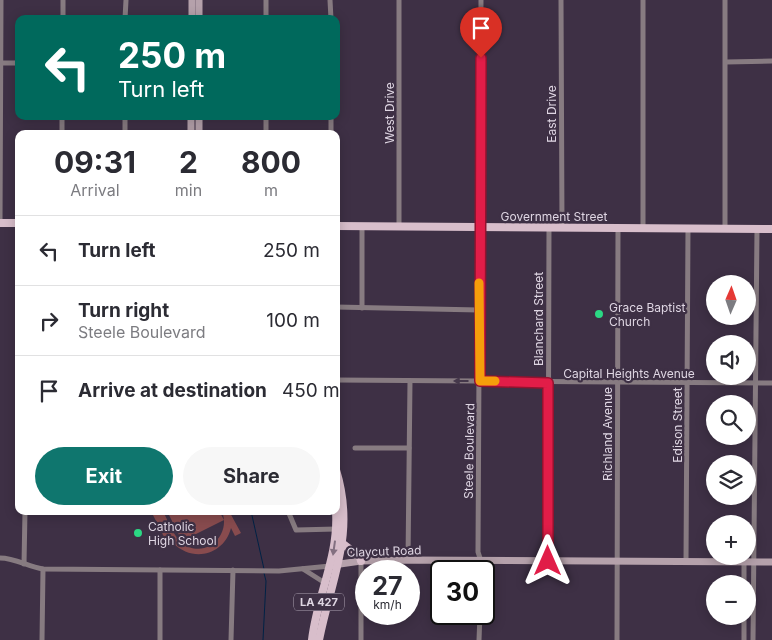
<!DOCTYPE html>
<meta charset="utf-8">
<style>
body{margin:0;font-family:Inter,sans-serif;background:#f7f7f7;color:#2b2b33;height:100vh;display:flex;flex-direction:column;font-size:19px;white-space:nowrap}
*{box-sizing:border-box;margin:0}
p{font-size:16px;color:#7c7c81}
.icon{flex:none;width:28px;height:28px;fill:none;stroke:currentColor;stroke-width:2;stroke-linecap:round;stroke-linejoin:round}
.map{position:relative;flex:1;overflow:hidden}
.details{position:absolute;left:15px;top:130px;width:325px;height:385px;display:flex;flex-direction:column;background:#fff;border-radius:10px;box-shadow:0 2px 12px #0003}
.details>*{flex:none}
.banner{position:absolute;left:15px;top:15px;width:325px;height:105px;border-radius:10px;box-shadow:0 2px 12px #0003;background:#00695c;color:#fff;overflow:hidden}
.needle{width:32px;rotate:2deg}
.tools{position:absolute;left:706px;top:275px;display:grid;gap:10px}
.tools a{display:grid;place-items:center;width:50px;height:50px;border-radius:50%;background:#fff;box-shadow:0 2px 12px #0003;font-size:25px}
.speed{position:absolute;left:355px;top:560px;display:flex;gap:10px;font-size:25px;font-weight:700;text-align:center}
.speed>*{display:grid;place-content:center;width:65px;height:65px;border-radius:50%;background:#fff;box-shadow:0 2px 12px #0003;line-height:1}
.speed small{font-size:12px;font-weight:400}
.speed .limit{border:2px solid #111;border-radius:8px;background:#fff;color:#111}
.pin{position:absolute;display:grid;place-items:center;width:42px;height:42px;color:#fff;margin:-51px -21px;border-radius:50% 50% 50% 0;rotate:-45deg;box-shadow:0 0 5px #0007}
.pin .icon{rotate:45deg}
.me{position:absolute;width:55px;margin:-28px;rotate:0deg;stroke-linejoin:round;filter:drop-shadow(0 0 4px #0008)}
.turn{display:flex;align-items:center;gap:18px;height:105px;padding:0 20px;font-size:22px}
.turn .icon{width:65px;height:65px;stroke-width:2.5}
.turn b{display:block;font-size:35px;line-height:42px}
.eta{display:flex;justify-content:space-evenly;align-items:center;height:85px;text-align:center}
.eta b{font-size:30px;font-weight:700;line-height:35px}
.action{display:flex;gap:10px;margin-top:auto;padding:10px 20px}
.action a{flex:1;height:58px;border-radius:30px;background:#0f766e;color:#fff;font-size:20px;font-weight:700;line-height:58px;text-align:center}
.action a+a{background:#f7f7f7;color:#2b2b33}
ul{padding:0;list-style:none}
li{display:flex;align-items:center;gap:15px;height:70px;padding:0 20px;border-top:1px solid #e1e1e2}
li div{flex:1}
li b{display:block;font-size:19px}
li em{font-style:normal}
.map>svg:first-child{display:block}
.green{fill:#884b4e}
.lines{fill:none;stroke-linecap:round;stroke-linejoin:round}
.stream{stroke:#002245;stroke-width:1}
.street{stroke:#877b81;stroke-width:5}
.secondary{stroke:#b5a1ab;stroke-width:7}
.primary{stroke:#d8becb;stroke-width:8}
.oneway{fill:#45384b}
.oneway2{fill:#837081}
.route-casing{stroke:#92132f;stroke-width:12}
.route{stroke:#e11d48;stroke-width:9}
.slow{stroke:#f59e0b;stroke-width:9}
.poi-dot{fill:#2bd884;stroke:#3e3045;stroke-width:2}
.labels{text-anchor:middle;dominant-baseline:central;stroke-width:4.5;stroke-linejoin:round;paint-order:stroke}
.shield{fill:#3e3045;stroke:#afa4b4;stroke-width:1}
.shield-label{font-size:11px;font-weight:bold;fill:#dfd6e3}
.street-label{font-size:12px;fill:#dfd6e3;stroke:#3e3045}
.poi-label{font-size:12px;fill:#dfd6e3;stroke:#3e3045;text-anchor:start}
</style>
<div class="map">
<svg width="772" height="640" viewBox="0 0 772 640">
<rect width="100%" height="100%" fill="#3e3045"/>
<g class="green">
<path d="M151 511H163C168 521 173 535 181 542 203 561 232 537 222 511H229L241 533 235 536 231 528C224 555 193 563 173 543L168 545Z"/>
<path d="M167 511H219L224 520 182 541Z"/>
</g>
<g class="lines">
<g class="stream">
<path d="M251 511 264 569"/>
<path d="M263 640 266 581 264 573"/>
</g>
<g class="street">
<path d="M266 0V19"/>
<path d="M330 0 331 19"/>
<path d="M399 0V226"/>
<path d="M561 0 562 227"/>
<path d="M643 0V228"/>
<path d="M63 19V0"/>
<path d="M125 19 126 0"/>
<path d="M726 62 772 61"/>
<path d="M0 63H19"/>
<path d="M62 134V116"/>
<path d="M125 134V116"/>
<path d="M266 134V116"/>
<path d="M331 134V116"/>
<path d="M0 223 1 0"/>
<path d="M725 228V0"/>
<path d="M336 307 479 310"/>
<path d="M362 308V226"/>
<path d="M336 380 772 383"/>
<path d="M355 448H409"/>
<path d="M288 511 296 530 336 529"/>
<path d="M0 558C16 558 28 567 43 569L279 571 330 566"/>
<path d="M408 560 410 381"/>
<path d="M548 561 549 227"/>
<path d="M686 562 688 228"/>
<path d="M24 564 25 511"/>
<path d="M303 569 325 583"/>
<path d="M481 571V561L478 552 481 0"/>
<path d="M744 584V562"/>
<path d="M42 640 43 569"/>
<path d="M160 640V570"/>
<path d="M231 640 233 570"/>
<path d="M361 640V561"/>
<path d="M479 640 480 614"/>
<path d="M617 640 618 228"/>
<path d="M744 640V616"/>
<path d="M753 640 757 229"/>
</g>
<g class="secondary">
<path d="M192 0V19"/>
<path d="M199 19V0"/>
<path d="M191 134V116"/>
<path d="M199 134V116"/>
<path d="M333 565 361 561 408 560 772 562"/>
</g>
<g class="primary">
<path d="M0 223H19"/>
<path d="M336 226 772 229"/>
<path d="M343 544 360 557 361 561"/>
<path d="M312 640C317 595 339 557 336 511"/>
<path d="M319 640C331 578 356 535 336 470"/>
</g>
</g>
<defs><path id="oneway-solid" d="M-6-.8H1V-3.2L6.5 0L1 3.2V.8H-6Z" transform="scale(1.25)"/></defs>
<use class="oneway" href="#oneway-solid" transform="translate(461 381) rotate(-180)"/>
<use class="oneway2" href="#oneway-solid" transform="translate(334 548) rotate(98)"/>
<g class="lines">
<defs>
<path id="route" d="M481 58 480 381 548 383V561"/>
</defs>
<use href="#route" class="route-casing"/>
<use href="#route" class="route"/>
<path class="slow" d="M479 283 480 381H495"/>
</g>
<g class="poi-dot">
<circle cx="599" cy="314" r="5"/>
<circle cx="138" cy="533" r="5"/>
</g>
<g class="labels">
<rect class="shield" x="294" y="593.5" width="50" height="17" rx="4"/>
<g class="shield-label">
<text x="319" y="602">LA 427</text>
</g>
<g class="street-label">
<text transform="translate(389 113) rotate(-90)">West Drive</text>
<text transform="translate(551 114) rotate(-90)">East Drive</text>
<text x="554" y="216">Government Street</text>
<text transform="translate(538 319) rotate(-90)">Blanchard Street</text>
<text x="629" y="373">Capital Heights Avenue</text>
<text transform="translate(677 425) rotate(-90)">Edison Street</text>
<text transform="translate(607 434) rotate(-90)">Richland Avenue</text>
<text transform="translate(469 451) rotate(-89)">Steele Boulevard</text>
<text transform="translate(384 551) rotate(-2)">Claycut Road</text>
</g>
<g class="poi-label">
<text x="609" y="307">Grace Baptist<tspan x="609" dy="14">Church</tspan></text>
<text x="148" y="526">Catholic<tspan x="148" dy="14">High School</tspan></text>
</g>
</g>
</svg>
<div class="tools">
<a><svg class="needle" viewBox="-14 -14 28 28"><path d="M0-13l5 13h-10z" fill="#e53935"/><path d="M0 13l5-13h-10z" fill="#7c7c81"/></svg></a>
<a><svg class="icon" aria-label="sound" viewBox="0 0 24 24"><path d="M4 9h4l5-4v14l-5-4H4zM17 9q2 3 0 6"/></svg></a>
<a><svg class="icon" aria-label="search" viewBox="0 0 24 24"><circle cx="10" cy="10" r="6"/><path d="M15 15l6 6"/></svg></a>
<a><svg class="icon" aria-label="layers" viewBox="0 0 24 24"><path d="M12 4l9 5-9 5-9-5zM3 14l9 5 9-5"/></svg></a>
<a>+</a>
<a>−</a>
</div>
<div class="speed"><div>27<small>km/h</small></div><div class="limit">30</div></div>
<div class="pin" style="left:481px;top:58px;background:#d93025"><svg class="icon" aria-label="arrive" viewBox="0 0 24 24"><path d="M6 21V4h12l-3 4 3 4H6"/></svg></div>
<svg class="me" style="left:548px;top:561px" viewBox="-20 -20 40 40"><path d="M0-17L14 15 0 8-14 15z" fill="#e11d48" stroke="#fff" stroke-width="4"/></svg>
<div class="banner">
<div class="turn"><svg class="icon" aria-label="left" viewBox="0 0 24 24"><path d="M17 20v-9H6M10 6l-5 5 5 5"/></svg><div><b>250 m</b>Turn left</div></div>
</div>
<section class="details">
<div class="eta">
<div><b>09:31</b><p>Arrival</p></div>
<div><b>2</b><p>min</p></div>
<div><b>800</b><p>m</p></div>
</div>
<ul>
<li><svg class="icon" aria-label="left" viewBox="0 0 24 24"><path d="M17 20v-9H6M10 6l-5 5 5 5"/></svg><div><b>Turn left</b></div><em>250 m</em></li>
<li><svg class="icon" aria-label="right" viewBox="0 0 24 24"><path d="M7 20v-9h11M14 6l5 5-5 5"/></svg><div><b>Turn right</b><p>Steele Boulevard</p></div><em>100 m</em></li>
<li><svg class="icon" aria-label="arrive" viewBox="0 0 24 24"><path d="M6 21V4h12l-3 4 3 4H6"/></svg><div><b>Arrive at destination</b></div><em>450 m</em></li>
</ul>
<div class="action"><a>Exit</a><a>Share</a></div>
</section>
</div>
